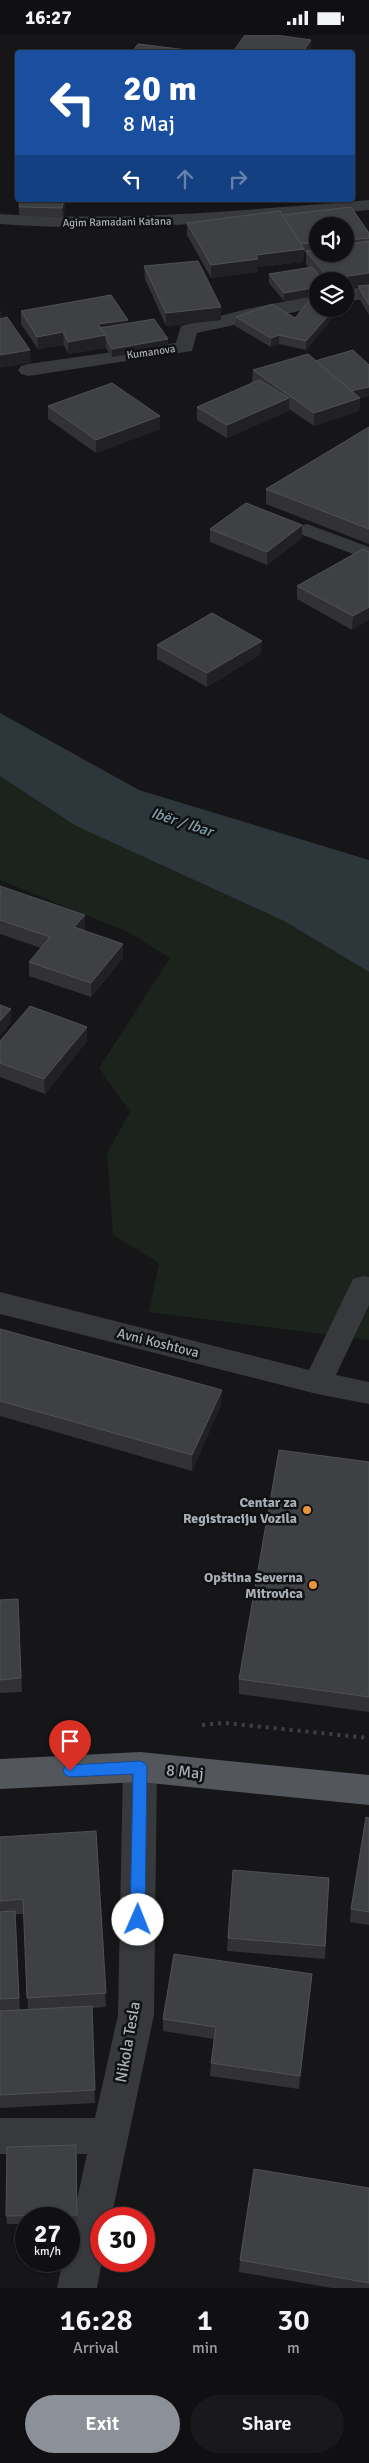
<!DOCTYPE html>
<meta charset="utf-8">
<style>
body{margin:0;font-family:Signika,sans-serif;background:#19191b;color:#f1f3f6;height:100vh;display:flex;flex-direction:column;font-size:19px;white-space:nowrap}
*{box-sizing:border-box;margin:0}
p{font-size:16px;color:#9c9d9f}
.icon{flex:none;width:28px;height:28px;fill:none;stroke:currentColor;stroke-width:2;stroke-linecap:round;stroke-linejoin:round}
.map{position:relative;height:2253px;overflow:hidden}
.side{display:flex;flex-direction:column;background:#101012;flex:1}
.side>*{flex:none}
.top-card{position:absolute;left:15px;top:15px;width:340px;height:152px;border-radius:5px;box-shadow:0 1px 4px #0004,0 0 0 1px #303032;background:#1a4fa0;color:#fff;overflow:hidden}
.fabs{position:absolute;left:309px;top:182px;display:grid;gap:10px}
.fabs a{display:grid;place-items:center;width:45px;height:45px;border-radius:50%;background:#101012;box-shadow:0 1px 4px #0004,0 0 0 1px #303032;font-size:25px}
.speed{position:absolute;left:15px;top:2172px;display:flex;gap:10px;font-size:25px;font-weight:700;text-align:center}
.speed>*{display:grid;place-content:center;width:65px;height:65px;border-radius:50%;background:#101012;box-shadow:0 1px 4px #0004,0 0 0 1px #303032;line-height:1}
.speed small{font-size:12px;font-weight:400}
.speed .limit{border:8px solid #d22;background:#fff;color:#111}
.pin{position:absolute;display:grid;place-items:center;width:42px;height:42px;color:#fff;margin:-51px -21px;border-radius:50% 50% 50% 0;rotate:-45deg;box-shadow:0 0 5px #0007}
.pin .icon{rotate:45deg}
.me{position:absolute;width:55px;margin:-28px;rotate:1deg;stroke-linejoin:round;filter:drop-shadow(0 0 4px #0008)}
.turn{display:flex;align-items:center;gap:18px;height:105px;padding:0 25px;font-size:22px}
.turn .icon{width:65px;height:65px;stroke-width:2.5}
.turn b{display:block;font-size:35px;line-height:42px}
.lanes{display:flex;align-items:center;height:48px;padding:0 25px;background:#0003;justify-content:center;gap:25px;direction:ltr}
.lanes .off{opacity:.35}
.eta{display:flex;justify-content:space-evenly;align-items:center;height:85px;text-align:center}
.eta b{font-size:30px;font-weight:600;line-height:35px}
.primary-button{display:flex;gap:10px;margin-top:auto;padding:10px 25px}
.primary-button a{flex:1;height:58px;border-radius:30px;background:#8c9099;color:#fff;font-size:20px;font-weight:600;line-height:58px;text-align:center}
.primary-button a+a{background:#19191b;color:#f1f3f6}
.status{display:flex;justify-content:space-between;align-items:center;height:35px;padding:0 25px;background:#101012;direction:ltr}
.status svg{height:14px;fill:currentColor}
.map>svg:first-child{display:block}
.green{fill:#1c221c}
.water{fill:#2d363b}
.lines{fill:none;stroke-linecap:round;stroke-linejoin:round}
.path{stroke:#3d4043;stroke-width:4;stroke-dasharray:3 5;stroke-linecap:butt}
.minor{fill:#37393c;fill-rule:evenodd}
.major{fill:#53565b;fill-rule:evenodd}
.wall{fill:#323235;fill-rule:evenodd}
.shaded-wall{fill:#212123}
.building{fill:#3f4043;stroke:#4f5155}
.route{fill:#1a73e8;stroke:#114b97}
.poi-dot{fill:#e8963d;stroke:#111113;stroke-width:2}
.labels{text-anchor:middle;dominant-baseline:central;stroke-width:5;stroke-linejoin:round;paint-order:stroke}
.far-street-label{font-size:11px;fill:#a8afb7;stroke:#111113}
.street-label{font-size:14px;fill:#a8afb7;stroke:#111113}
.poi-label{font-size:14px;font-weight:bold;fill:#a8afb7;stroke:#111113;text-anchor:end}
.water-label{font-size:15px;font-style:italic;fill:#81a1b0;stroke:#111113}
.near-street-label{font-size:16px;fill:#a8afb7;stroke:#111113}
</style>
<div class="status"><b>16:27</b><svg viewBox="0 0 49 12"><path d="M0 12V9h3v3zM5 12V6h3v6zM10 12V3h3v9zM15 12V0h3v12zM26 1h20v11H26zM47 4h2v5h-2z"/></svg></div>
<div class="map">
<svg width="369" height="2253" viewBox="0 0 369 2253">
<rect width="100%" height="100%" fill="#161618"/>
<path class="green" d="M0 741 76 791 284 886 369 937V1305L149 1277 159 1228 113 1200 107 1118 130 1077 99 1033 170 923 130 898 0 845Z"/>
<path class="water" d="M0 678 139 755 369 825V937L284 886 76 791 0 741Z"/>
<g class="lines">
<path class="path" d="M202 1690 225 1688 369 1703"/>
<g class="minor">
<path d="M369 165V175C246 186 124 198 0 189V179C124 187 246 175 369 165Z"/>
<path d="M369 251V263L345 267V255Z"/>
<path d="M318 260V272L197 298 192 316 28 341 21 339 18 335 21 331 28 329 176 308 181 291 247 274Z"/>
<path d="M307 489 369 512V525L300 499 296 495 300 491Z"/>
<path d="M363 1241 369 1242V1270L336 1340 369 1347V1369L317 1359 0 1279V1257L309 1335 353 1244Z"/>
<path d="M140 1717 152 1722 157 1732 154 1980 111 2184H101L102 2226 97 2253H57L63 2226H69V2202L87 2119H0V2083H95L118 1980 123 1732 128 1722Z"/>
</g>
<path class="major" d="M140 1717 369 1740V1770L140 1747 0 1754V1724Z"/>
</g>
<g class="wall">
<path d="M66 165 63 182 19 181V172Z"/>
<path d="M351 172 369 198V280L357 260 358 252 345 254V246H318V260L284 266 269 248V239L309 233 306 229V217H304L303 227 258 232V237L211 243 187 200V188L280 176 282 180ZM318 191H345V219H318Z"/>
<path d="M144 231 221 285 166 291 145 244Z"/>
<path d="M21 276 128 288 168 304V313L112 322 106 313 68 319 64 310 38 314 21 289Z"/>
<path d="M334 281 306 315 279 309 271 312 235 291 236 282 295 283Z"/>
<path d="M315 326 369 361 360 363 359 376 314 391 289 374V376L227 403 197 385V372L252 348 253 335Z"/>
<path d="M48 371 160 381V394L96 418 48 384Z"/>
<path d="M369 392V509L266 469V454Z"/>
<path d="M302 490V503L267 530 210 507V494Z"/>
<path d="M363 514 352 595 297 564V551Z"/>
<path d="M157 610 261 619 207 652 157 624Z"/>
<path d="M0 851 85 894 84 895 123 923 91 962 29 941V927L41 913 0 899Z"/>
<path d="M87 992V1006L45 1059 0 1042V1006Z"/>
<path d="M0 1294 221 1370 192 1436 0 1381Z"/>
<path d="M369 1427V1677L239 1659V1644Z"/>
<path d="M0 1565 19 1578 22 1657 0 1658Z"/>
<path d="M369 1783V1890L350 1887 351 1874Z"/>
<path d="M96 1796 106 1972 92 1973 95 2068 0 2073V1802ZM15 1879H24L28 1975H20Z"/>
<path d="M329 1843 325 1924 227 1916 228 1903Z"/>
<path d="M312 1939 299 2054 210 2041 211 2028 214 2004 163 1996V1984Z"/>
<path d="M77 2118V2188H69V2184H26V2189H7L6 2181Z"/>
<path d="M369 2153V2253H332L239 2237 240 2225Z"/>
</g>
<g class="shaded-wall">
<path d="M311 5V16L310 18H302Z"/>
<path d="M64 165H66L63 182 62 173Z"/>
<path d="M304 214 303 227 258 232V237L211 243V230L256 220Z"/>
<path d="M369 238V250L345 254V246H328L329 244Z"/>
<path d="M318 252V260L284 266V258Z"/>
<path d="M221 272V285L166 291V278Z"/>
<path d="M334 274H335L334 281 306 315V306Z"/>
<path d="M0 276H1L2 288 0 289Z"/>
<path d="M128 285V297L106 301V313L68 319V307L98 289Z"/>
<path d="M63 297 64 310 38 314 37 302Z"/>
<path d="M279 300V309L271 312V303Z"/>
<path d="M168 304V313L112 322V314Z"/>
<path d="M30 315 31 328 0 333V320Z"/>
<path d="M369 352V361L347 366V357Z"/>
<path d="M289 363V376L227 403V390Z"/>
<path d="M360 363 359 376 314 391V378Z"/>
<path d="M160 381V394L96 418V405Z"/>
<path d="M302 490V503L267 530V517Z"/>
<path d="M369 572V585L352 595 353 581Z"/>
<path d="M262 606 261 619 207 652V638Z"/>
<path d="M85 880V894L74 906V892Z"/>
<path d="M123 909V923L91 962V948Z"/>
<path d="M11 974V988L0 1002V986Z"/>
<path d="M87 992V1006L45 1059 44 1044Z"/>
<path d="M222 1355 221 1370 192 1436V1420Z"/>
<path d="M18 1564 19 1578 22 1657 21 1643Z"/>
<path d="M15 1876 16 1889 20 1976 19 1963Z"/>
<path d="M312 1939 311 1952 299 2054 300 2041Z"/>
<path d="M76 2110 77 2118V2188V2180Z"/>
</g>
<g class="building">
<path d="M245 0H276L311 5 302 18H232Z"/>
<path d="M138 9 196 16 195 18H131Z"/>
<path d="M20 165H64L62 173 19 172Z"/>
<path d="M351 172 369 198V203L345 205V191H318V207L301 209 282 180Z"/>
<path d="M280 176 304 214 256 220 258 224 211 230 187 188Z"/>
<path d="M369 206V238L329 244 306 216 318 215V219H345V210Z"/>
<path d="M198 226 221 272 166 278 144 231Z"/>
<path d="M312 232 324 246H318V252L284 258 269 239Z"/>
<path d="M369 250V270L358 251Z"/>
<path d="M111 260 128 285 98 289 106 300 68 307 63 297 37 302 21 276Z"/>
<path d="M309 266 318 268V274H334L306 306 279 300 271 303 236 282 272 269 295 283Z"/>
<path d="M7 282 30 315 0 320V284Z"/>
<path d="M154 284 168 304 112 314 106 304V300L100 293Z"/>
<path d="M353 315 369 330V352L351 356 315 326Z"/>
<path d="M308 319 360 363 314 378 253 335Z"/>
<path d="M259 345 289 363 227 390 197 372Z"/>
<path d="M112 348 160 381 96 405 48 371Z"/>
<path d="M369 392V494L266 454Z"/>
<path d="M246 468 302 490 267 517 210 494Z"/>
<path d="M363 514 369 517V572L353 581 297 551Z"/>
<path d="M212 578 262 606 207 638 157 610Z"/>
<path d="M0 851 85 880 74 892 123 909 91 948 29 927 50 902 0 885Z"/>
<path d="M0 970 11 974 0 986Z"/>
<path d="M30 971 87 992 44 1044 0 1028V1006Z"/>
<path d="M0 1294 222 1355 192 1420 0 1366Z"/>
<path d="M279 1415 369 1427V1662L239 1644Z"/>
<path d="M18 1564 21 1643 0 1645V1565Z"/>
<path d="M366 1782 369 1783V1877L351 1874Z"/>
<path d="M96 1796 106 1958 27 1963 23 1864 0 1866V1802Z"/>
<path d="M233 1835 329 1843 325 1911 228 1903Z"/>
<path d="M15 1876 19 1963 0 1964V1877Z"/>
<path d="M174 1919 312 1939 300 2041 211 2028 216 1992 163 1984Z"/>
<path d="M92 1971 95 2055 0 2060V1976Z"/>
<path d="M76 2110 77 2180 6 2181 7 2112Z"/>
<path d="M254 2134 369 2153V2248L240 2225Z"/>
</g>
<path class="route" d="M140 1726 145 1728 147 1732 145 1885 143 1890 138 1891 132 1890 130 1885 133 1739 70 1742 65 1740 63 1736 65 1731 70 1730Z"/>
<g class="poi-dot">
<circle cx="307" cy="1475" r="5"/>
<circle cx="313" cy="1550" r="5"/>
</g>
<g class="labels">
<g class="far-street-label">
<text transform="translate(117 187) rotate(-1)">Agim Ramadani Katana</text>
<text transform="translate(151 317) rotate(-8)">Kumanova</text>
</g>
<g class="street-label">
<text transform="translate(158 1308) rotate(14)">Avni Koshtova</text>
</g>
<g class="poi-label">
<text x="297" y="1467">Centar za<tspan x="297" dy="16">Registraciju Vozila</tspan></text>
<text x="303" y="1542">Opština Severna<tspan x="303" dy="16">Mitrovica</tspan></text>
</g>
<g class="water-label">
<text transform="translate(182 787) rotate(18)">Ibër / Ibar</text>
</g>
<g class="near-street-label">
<text transform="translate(185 1737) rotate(6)">8 Maj</text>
<text transform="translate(128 2007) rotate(-80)">Nikola Tesla</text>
</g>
</g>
</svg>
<div class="fabs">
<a><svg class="icon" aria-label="sound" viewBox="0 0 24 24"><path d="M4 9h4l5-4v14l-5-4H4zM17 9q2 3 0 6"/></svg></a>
<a><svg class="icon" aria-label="layers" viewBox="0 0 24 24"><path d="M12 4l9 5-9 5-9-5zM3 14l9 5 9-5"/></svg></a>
</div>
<div class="speed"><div>27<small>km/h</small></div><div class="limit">30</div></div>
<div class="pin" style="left:70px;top:1736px;background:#d93025"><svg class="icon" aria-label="arrive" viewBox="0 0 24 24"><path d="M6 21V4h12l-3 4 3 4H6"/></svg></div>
<svg class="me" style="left:138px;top:1885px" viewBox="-20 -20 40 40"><circle r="19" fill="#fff"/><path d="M0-13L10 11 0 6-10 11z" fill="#1a73e8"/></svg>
<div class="top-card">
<div class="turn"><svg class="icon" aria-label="left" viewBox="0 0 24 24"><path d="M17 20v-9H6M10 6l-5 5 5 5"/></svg><div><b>20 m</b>8 Maj</div></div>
<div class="lanes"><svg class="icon" aria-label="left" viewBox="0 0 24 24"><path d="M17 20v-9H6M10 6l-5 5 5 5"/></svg><svg class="icon off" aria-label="ahead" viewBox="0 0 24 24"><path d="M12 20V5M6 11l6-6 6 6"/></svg><svg class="icon off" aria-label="right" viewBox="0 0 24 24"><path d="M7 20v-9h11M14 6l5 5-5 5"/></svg></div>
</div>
</div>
<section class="side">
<div class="eta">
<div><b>16:28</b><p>Arrival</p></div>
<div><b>1</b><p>min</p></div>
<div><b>30</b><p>m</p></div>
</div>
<div class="primary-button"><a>Exit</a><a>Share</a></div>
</section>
